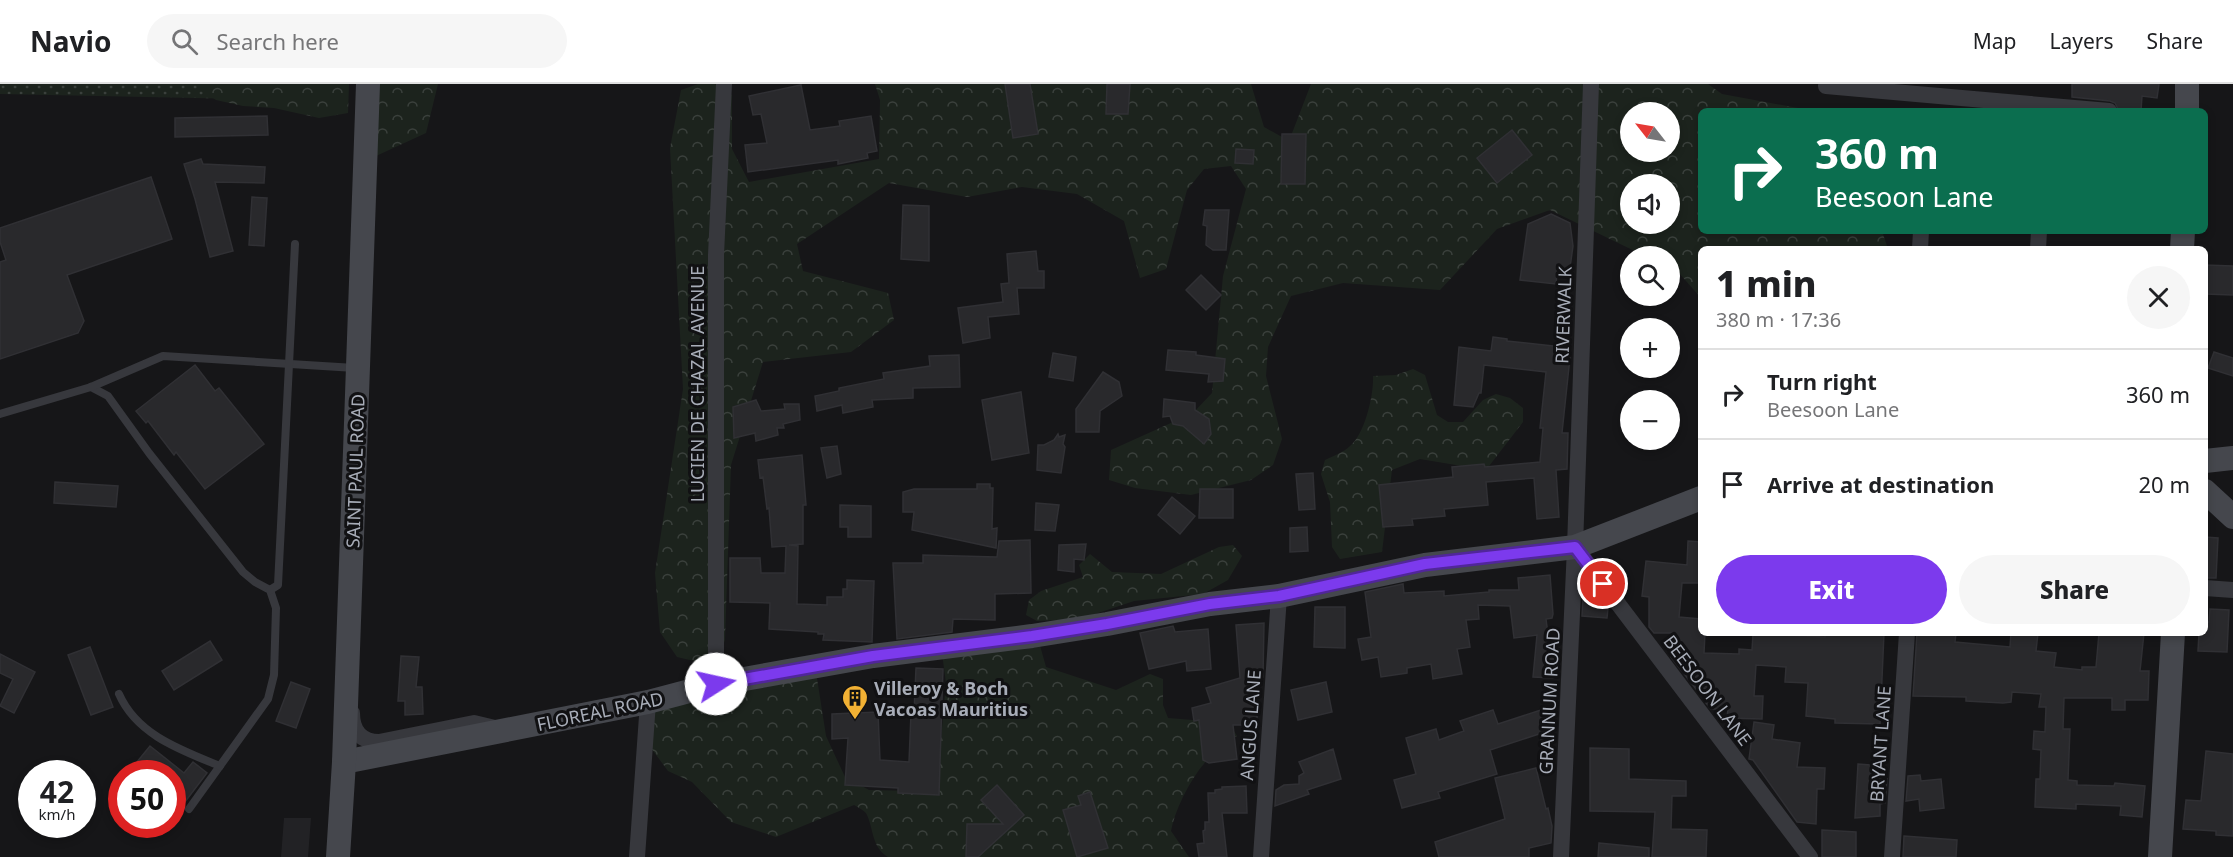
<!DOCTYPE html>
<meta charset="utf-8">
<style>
body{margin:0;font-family:"Noto Sans",sans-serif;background:#f6f6f6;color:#202124;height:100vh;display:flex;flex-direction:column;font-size:22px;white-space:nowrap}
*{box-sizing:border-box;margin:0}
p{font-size:20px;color:#757577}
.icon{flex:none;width:33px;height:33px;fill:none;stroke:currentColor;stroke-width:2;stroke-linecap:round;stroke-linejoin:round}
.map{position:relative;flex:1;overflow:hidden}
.side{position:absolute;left:1698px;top:162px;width:510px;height:390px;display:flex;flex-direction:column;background:#fff;border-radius:9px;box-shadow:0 3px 9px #0003}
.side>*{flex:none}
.guide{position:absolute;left:1698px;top:24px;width:510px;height:126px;border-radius:9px;box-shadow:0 3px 9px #0003;background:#0b6e4f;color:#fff;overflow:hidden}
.needle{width:39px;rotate:301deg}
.buttons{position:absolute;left:1620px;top:18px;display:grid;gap:12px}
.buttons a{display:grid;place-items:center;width:60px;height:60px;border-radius:50%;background:#fff;box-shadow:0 3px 9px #0003;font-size:30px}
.speed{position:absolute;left:18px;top:676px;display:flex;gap:12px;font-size:30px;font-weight:700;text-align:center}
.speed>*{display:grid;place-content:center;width:78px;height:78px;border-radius:50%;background:#fff;box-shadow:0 3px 9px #0003;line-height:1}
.speed small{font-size:15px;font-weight:400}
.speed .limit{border:9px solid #d22;background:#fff;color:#111}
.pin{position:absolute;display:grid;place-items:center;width:51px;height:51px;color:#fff;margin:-26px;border:3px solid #fff;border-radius:50%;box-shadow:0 2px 6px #0007}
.me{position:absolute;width:66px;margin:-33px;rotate:80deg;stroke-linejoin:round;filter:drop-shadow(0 0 4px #0008)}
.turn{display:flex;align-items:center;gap:21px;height:126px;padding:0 18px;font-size:27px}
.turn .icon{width:78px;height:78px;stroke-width:2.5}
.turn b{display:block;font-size:42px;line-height:51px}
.round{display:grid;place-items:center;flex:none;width:63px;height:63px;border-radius:32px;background:#f6f6f6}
.overview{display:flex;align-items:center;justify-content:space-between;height:102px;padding:0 18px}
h1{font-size:36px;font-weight:800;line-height:45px}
.cta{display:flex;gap:12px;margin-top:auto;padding:12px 18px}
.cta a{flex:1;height:69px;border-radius:36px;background:#7c3aed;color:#fff;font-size:24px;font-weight:800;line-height:69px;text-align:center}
.cta a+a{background:#f6f6f6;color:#202124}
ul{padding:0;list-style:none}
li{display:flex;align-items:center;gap:18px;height:90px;padding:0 18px;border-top:2px solid #e0e0e0}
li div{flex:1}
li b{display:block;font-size:22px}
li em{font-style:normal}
header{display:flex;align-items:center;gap:36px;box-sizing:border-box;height:84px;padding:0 30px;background:#fff;border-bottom:2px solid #e0e0e0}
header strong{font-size:28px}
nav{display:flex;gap:33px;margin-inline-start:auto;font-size:21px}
.search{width:420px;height:54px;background:#f6f6f6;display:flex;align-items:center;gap:15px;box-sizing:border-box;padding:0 21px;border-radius:33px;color:#757577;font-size:22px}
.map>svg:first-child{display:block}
.built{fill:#222225}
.green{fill:url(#green-dots)}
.forest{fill:url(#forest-crowns);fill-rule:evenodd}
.building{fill:#29292c;stroke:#303034;stroke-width:1.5}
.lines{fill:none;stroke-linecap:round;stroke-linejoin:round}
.lane{stroke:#37383d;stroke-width:8}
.street{stroke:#37383d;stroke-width:16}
.secondary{stroke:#45474d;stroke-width:24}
.route-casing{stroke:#51269a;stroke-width:15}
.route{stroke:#7c3aed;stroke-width:10}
.labels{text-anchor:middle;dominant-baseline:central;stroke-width:6;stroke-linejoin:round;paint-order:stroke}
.street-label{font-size:18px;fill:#a8adb8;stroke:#111113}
.poi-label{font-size:18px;font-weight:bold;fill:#a8adb8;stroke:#111113;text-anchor:start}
</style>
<header>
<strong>Navio</strong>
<div class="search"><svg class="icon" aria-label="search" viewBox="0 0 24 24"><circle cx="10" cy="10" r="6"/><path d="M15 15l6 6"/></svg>Search here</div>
<nav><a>Map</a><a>Layers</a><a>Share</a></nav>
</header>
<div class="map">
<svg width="2233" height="773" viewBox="0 0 2233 773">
<defs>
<pattern id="green-dots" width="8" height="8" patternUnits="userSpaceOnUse" patternTransform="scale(1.5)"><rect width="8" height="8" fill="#1c231d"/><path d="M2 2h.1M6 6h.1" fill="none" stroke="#3a403c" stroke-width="1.8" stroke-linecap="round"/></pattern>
<pattern id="forest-crowns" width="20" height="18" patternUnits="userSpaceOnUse" patternTransform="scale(1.5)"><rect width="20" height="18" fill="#1c231d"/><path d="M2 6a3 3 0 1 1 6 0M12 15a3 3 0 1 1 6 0" fill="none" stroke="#3a403c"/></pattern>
</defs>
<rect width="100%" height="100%" fill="#161618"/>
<path class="built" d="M284 734H311L308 773H281Z"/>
<path class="green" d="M0 0H336V17L0 10Z"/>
<g class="forest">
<path d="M203 0H349L348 29 319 34 274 24 243 22 216 16 204 8Z"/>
<path d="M379 0H438L426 49 376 72Z"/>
<path d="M698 0H715L732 11V65L749 98 879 75 880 16 875 0H1251L1264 43 1289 57 1311 0H1708L1722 10 1814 27H1701V147H1882L1888 165H1701V214L1679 189 1670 184V172H1645L1550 126 1497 145 1440 206 1343 199 1291 212 1268 263 1266 292 1282 355 1273 381 1251 396 1191 411 1135 404 1109 396 1111 366 1193 329 1212 309 1223 192 1246 105 1231 82 1204 85 1187 106 1166 185 1140 194 1124 137 1077 110 1022 103 967 113 889 99 797 160 803 187 888 209 894 236 851 268 763 278 731 381 725 556 716 582 677 573 660 548 655 489 683 305 670 64 681 6ZM1630 28H1670V68H1630ZM1630 100H1670V140H1630Z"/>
<path d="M1413 285 1425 291 1437 331 1448 338H1463L1483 316 1496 310 1510 314 1523 324V338L1486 386 1420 375 1392 386 1382 468 1340 475 1332 463 1330 418 1321 390 1325 376C1333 372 1344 368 1350 362 1365 350 1374 310 1373 292L1396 291Z"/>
<path d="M1233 461 1242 472 1228 496 1203 510 1134 517 1080 535 1037 537 1026 531 1029 516 1041 507 1083 493 1079 481 1090 470 1112 488 1161 490 1219 463Z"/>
<path d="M1039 558 1046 583 1116 606 1150 590 1163 595V621L1168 634 1229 639 1237 652C1206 665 1177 715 1171 747L1189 773H888C871 763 874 744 866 729 863 726 858 723 854 721L776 753 731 738 692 698 668 687 645 656 651 626 816 588 826 652 845 693 869 706 915 707 938 690 946 599 942 569Z"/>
</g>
<g class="building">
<path d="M1005 0H1030L1038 50 1013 54Z"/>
<path d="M1107 0H1130L1128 30H1106Z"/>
<path d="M2072 0H2159L2157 14 2142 12 2141 27H2119L2115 19 2110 17 2072 13Z"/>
<path d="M801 1 810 46 840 42 839 37 871 32 877 67 867 69 868 74 838 80V76L748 88 745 61 767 59 761 30 753 31 749 12Z"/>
<path d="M267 32 268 51 175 53V34Z"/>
<path d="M1512 46 1532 71 1497 99 1477 74Z"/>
<path d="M1282 50H1306L1305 100H1281Z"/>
<path d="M1236 65 1254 66 1253 80 1235 79Z"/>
<path d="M201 75 203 80 265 83 264 99 215 98 233 167 210 173 195 115 184 80Z"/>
<path d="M151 93 172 155 67 191 84 237 78 249 0 275V178L6 176 0 158V144Z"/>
<path d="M252 113 267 114 264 162 249 161Z"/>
<path d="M903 121 929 122V177L901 175Z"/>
<path d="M1205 126H1229L1226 166H1213L1206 161 1207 142 1203 141Z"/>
<path d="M1551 130 1570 139 1573 162 1569 191 1557 189 1556 200 1520 196 1528 140Z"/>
<path d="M1036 167 1038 187H1044V204H1017L1019 230 988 233 990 254 963 259 958 224 1003 218 1001 200 1009 199 1007 170Z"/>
<path d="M2205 181 2233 182V211L2205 210Z"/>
<path d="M1201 191 1221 211 1206 226 1186 206Z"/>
<path d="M1493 253 1507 255V257L1571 264 1562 349H1568L1567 385 1556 386 1559 433 1537 435 1534 394 1486 398 1488 421 1444 425 1445 432 1412 435 1413 441 1383 443 1379 401 1453 393 1452 383 1484 380 1485 383 1540 378 1543 344H1540L1546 288 1484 281 1481 309H1479L1473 323 1454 321 1459 263 1491 267Z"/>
<path d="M1168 266 1196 268V271L1225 275 1223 297 1208 298 1209 290 1166 286Z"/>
<path d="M2214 268 2233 274V292L2208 284Z"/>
<path d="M1053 269 1076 273 1073 297 1049 293Z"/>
<path d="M959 271 960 303 913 304V314L872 316 873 323 843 329 842 321 817 327 815 312 839 307V304L884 295 883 289 930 282 929 272Z"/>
<path d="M195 281 215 307 219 304 264 360 205 405 176 368 174 371 148 337 146 339 136 327Z"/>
<path d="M1103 288 1119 298 1122 312 1100 327 1099 348H1076V325Z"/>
<path d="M1021 308 1029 369 992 376 982 316Z"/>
<path d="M1164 315 1195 319V326L1209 335 1211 350 1204 360 1183 342 1173 340 1170 332 1163 333Z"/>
<path d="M756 316 761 327 785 325 784 320H799L800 336 783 340 784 344H777L778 351 756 357 755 349 734 354 733 323Z"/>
<path d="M1058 350 1059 353 1065 351 1063 360 1065 363 1061 389 1037 386 1038 361H1044L1054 356Z"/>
<path d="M837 362 841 390 827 394 821 364Z"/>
<path d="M802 371 806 421H803V460L789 461 798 462 797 520 827 521V513H843V505H847V496L874 497 872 558 823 556 824 550H818V548L769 545 770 519 730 518V474H760L761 489H785L786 462 772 463 769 424 767 425 763 393 760 394 758 376Z"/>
<path d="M1313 389 1315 425 1299 426 1296 390Z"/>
<path d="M55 398 118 402 116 423 54 419Z"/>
<path d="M977 400H990V404H993L992 445 997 444 996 464 912 446 914 428H903V408L914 405H977Z"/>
<path d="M1200 405H1233V434H1199Z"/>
<path d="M1172 413 1195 432 1180 450 1158 431Z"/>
<path d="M1036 419 1059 421 1055 447 1035 446Z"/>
<path d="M840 421 871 422V453H848V443H840Z"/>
<path d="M1307 443 1308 467 1290 468V444Z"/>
<path d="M2205 453 2218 454 2216 494H2205Z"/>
<path d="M1030 456 1031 509 995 510V536L953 535 952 548 897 555 893 479H923V471L997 473 999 457Z"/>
<path d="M1688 457 1701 458V499H1682L1679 533 1701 535V549H1705L1704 569 1739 570V565L1752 566 1753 550 1825 553V549H1884L1880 640 1835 639V635L1806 632 1808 599 1785 598 1786 583 1756 581 1754 612H1763L1762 635 1727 634 1728 625H1711L1706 619 1707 605H1696L1671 573 1673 549H1654L1649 543V513L1642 512 1646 477 1687 481Z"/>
<path d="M1086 460 1084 476 1074 475V488L1058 486 1059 461Z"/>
<path d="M1550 491 1553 530 1552 534 1546 535 1550 566H1555L1553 594 1533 593 1537 551 1514 554 1510 522 1478 521 1479 535 1466 536 1470 563 1457 565 1462 590 1433 595 1431 580 1407 584V589L1381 593 1378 573 1362 576 1358 555 1371 553 1365 508 1403 500 1404 509 1444 507V512L1489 508V506H1519L1518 494Z"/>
<path d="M1584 496 1588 498 1608 524 1607 534 1582 532Z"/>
<path d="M1315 523H1345V564L1314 563Z"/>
<path d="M2210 525 2229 526 2227 568 2198 567 2199 549H2205V538H2209Z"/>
<path d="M1264 539 1263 593H1257V641H1233L1237 675 1209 679 1203 676 1199 636 1194 637 1192 624 1211 619 1206 604 1240 594 1236 541Z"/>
<path d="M1173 542 1175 548 1208 545 1211 585 1187 587 1186 577 1149 585 1140 549Z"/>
<path d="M1917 549H1956L1955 558 2010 563 2011 549H2038L2036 567 2056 569 2054 583 2082 586V583H2096L2099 549H2144L2140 587H2149L2148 616H2125V626H2112V614H2064L2063 645H2070L2068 696 2077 697V701L2114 702 2115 699 2145 702 2142 733 2120 731 2121 722 2076 720V725L2035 723 2036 695H2040L2041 666 2033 665 2034 647 2045 648 2046 623H2039L2041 610 2012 608 2011 618 2003 619 1966 617V613L1913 612Z"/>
<path d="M210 557 222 576 174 606 162 587Z"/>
<path d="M90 563 113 623 91 631 68 571Z"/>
<path d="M0 570 35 588 14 629 0 622 13 595 0 589Z"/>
<path d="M401 572 419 573 416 603H422L423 630 405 631V617H398Z"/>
<path d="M916 584 943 585 939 711 898 709V704L845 701 848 654 832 655V630L878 628 880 676 909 678 911 629H914Z"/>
<path d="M291 598 310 605 296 644 276 637Z"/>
<path d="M1326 598 1332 628 1298 636 1291 606Z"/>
<path d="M1544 625 1553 652 1541 656 1539 650 1490 666 1497 690 1438 708 1440 714 1402 724 1394 696 1416 690 1406 654 1436 645 1439 656 1464 647 1460 637 1493 626 1498 640Z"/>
<path d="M1754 638 1774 641 1772 655 1800 659 1797 683 1825 684 1824 705H1817L1816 740 1797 738 1753 676 1749 675Z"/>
<path d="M150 662 184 689 193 678 207 689 172 735V690H140L132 684Z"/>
<path d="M1590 664 1629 665V695L1686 697V712H1672L1671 745 1707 746 1706 773H1652L1655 728 1590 727Z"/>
<path d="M1333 665 1341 695 1307 706 1309 710 1275 722 1276 706 1284 701 1299 700V692L1304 689 1299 678Z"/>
<path d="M2206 667 2233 670V752L2216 751V747L2183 745 2186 716 2201 717Z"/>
<path d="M1858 680 1883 682 1882 695H1887L1885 719 1880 720V732L1855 734Z"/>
<path d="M1536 684 1546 725 1548 724 1552 742 1551 759 1529 764V773H1439L1435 758 1505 735 1495 694Z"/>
<path d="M1920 691 1921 697 1941 695 1944 724 1920 727 1919 715 1906 717 1908 692Z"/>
<path d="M997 701 1024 731 978 773H966L967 740H1003L981 716Z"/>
<path d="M1246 702 1247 729H1222L1227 773H1199L1197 760 1204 759 1203 747 1205 746V738H1209L1208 709H1215V706L1222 705V703Z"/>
<path d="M1090 708 1108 764 1077 773 1063 726 1081 721 1078 712Z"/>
<path d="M1822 746 1856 748V773H1822Z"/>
<path d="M1904 752 1957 756 1956 773H1903Z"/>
<path d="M1599 759 1649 764V773H1598Z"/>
</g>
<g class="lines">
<g class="lane">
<path d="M91 303 108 312 149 369 243 488 255 498 270 506 276 524 274 591 268 615 189 725"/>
<path d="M0 330 91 303 163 272 355 284"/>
<path d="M270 506 278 501 295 160"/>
<path d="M119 610C137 651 181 666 220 682"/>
</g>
<g class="street">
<path d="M1826 2 2109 27"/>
<path d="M1920 165 1921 147"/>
<path d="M2038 165 2039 147"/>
<path d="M1575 463 1810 773"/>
<path d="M2205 504 2233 506"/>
<path d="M716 600V171L724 0"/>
<path d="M352 629C352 647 361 658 379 658L474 639 499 645"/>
<path d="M637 773 648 618"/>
<path d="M1261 773 1279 512"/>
<path d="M1561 773 1575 463 1591 0"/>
<path d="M1892 773 1907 549"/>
</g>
<g class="secondary">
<path d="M2187 27V0"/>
<path d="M2182 165 2183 147"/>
<path d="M2205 377 2233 374"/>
<path d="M2205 407 2233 433"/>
<path d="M344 678 648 618 716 600 873 572 1032 552 1107 540 1210 520 1279 512 1425 481 1575 463 1701 414"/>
<path d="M338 773 344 678 368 0"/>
<path d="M2160 773 2173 549"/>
</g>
</g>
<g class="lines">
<defs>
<path id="route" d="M716 600 873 572 1032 552 1107 540 1210 520 1279 512 1425 480 1575 463 1603 500"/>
</defs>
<use href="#route" class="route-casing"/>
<use href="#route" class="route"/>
</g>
<defs>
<symbol id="building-pin" viewBox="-11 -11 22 30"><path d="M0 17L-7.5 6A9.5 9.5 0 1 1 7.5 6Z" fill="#f2b134" stroke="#111113"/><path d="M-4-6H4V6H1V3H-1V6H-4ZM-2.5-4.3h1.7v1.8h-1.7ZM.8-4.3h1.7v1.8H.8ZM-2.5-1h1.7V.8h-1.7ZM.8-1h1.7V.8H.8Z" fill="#111"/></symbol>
</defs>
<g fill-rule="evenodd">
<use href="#building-pin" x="840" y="599" width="30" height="40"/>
</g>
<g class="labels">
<g class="street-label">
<text transform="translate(1563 231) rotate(-88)">RIVERWALK</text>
<text transform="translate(697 300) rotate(-90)">LUCIEN DE CHAZAL AVENUE</text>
<text transform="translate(355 387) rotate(-88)">SAINT PAUL ROAD</text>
<text transform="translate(1708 606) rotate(53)">BEESOON LANE</text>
<text transform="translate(1549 617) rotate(-87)">GRANNUM ROAD</text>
<text transform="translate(600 627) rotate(-12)">FLOREAL ROAD</text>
<text transform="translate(1250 641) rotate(-86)">ANGUS LANE</text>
<text transform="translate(1880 660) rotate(-86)">BRYANT LANE</text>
</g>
<g class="poi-label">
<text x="874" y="604">Villeroy &amp; Boch<tspan x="874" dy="21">Vacoas Mauritius</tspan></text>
</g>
</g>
</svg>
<div class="buttons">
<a><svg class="needle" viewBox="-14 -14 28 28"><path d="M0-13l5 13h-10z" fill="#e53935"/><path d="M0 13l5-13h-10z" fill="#757577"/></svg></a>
<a><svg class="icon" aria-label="sound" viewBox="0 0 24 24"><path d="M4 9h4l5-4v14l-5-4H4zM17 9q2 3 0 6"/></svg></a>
<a><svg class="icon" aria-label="search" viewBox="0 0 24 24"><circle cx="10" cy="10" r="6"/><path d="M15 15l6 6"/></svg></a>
<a>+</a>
<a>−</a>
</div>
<div class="speed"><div>42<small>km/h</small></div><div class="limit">50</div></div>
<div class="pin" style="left:1603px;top:500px;background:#d93025"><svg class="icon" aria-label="arrive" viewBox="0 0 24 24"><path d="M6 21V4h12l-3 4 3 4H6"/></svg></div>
<svg class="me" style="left:716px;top:600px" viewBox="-20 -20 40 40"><circle r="19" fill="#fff"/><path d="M0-13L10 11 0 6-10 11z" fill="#7c3aed"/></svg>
<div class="guide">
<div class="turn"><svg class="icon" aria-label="right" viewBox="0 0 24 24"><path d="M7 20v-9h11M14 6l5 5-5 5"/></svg><div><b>360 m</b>Beesoon Lane</div></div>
</div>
<section class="side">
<div class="overview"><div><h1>1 min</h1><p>380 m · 17:36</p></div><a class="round"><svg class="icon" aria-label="close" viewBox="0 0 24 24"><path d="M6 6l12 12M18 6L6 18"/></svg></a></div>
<ul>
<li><svg class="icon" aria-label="right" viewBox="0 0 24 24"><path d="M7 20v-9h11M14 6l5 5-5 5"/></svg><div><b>Turn right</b><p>Beesoon Lane</p></div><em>360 m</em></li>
<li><svg class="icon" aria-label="arrive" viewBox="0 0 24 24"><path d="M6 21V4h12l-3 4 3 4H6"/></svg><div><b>Arrive at destination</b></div><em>20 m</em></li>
</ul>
<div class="cta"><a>Exit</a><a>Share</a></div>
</section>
</div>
